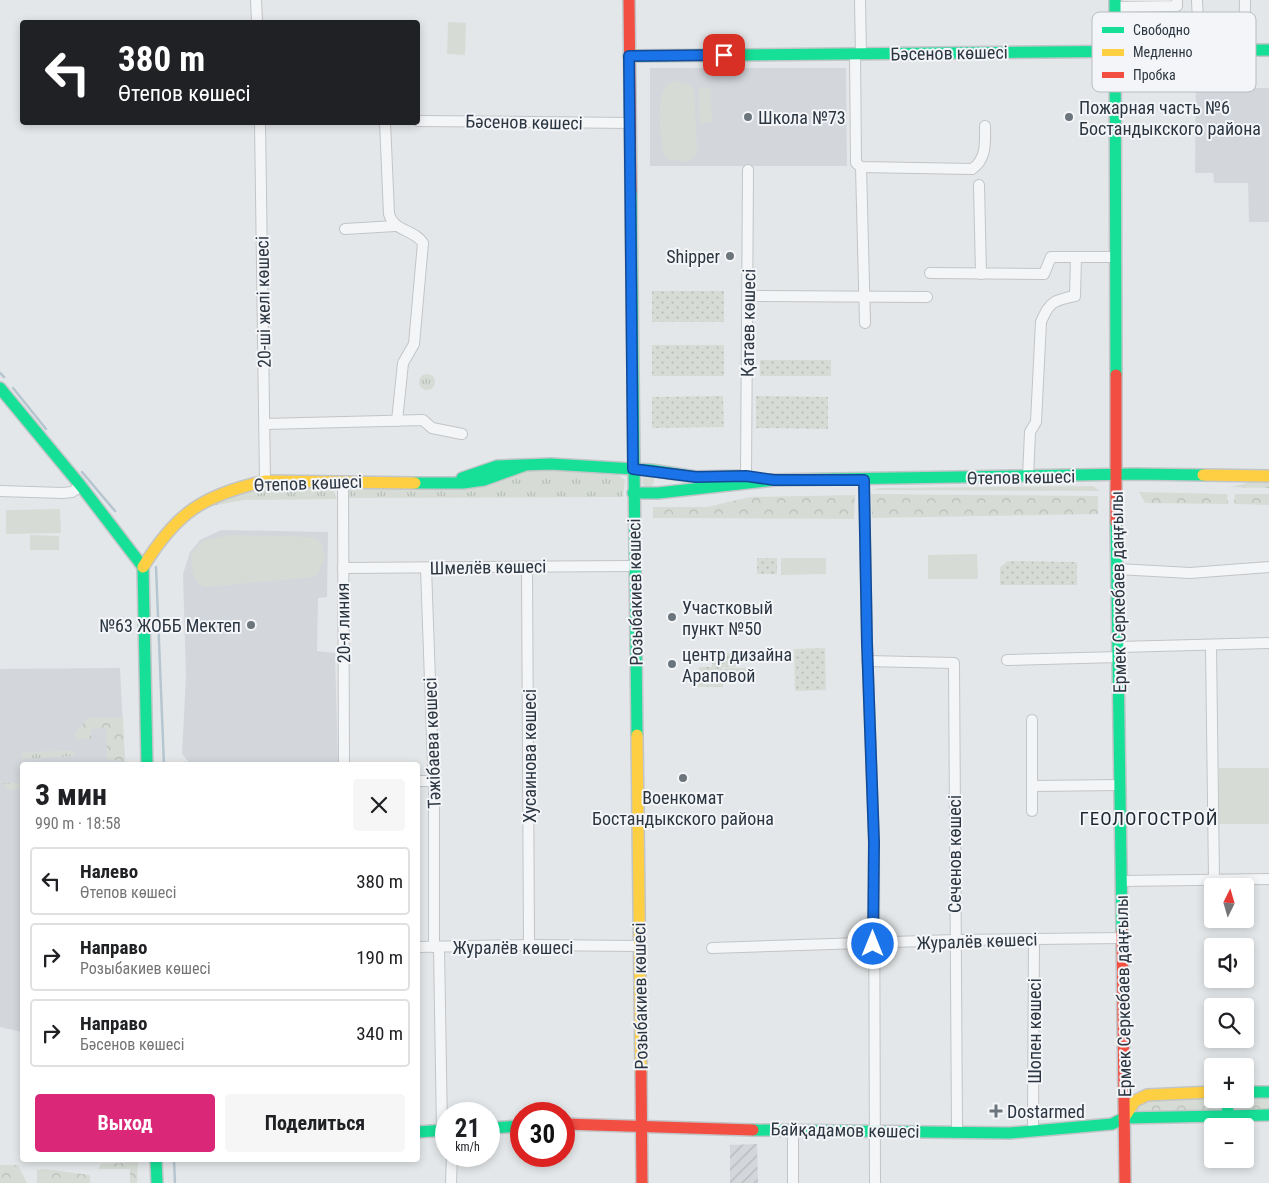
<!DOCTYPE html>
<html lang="ru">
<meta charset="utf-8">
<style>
body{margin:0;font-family:"Roboto Condensed",sans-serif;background:#f6f6f6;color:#202124;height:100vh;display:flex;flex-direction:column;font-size:19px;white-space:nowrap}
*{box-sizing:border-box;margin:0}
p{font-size:16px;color:#757577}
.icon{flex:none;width:28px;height:28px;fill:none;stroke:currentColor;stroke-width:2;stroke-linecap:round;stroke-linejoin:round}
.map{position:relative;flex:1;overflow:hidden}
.sheet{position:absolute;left:20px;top:762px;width:400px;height:400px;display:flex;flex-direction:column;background:#fff;border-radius:5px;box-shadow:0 2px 8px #0003}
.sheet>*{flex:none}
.banner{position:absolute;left:20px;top:20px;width:400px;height:105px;border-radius:5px;box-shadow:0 2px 8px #0003;background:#202124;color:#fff;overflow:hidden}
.needle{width:32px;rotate:5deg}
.controls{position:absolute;left:1204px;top:878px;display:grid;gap:10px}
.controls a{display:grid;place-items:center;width:50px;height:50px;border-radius:5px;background:#fff;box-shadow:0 2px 8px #0003;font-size:25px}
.speed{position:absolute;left:435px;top:1102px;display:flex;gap:10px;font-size:25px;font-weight:700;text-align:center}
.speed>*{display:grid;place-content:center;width:65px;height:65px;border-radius:50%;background:#fff;box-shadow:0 2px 8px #0003;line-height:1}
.speed small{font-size:12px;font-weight:400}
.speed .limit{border:8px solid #d22;background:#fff;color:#111}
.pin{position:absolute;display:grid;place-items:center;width:42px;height:42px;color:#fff;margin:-21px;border-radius:10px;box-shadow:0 2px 8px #0006}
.me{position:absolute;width:55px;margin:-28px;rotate:0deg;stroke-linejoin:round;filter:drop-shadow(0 0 4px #0008)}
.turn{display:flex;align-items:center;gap:18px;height:105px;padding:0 15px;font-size:22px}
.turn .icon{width:65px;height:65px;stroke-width:2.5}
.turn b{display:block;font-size:35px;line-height:42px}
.round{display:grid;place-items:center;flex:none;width:52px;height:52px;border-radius:5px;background:#f6f6f6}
.headline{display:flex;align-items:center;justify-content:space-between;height:85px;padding:0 15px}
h1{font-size:30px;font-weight:700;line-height:38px}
.button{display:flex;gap:10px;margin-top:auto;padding:10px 15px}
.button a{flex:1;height:58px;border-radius:5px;background:#db2777;color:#fff;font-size:20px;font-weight:700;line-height:58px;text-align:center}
.button a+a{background:#f6f6f6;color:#202124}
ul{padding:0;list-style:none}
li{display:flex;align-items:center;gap:15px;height:68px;margin:0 10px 8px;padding:0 5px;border:2px solid #e0e0e0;border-radius:5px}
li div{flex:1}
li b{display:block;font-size:19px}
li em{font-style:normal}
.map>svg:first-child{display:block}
.built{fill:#d3d7dc}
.industrial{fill:url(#industrial-furrows)}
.grass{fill:url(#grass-tufts)}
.forest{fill:url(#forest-crowns)}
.park{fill:url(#park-dots)}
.garden{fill:#d6dcd5}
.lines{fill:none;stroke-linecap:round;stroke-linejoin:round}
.stream{stroke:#b6c6d1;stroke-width:2.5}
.street-casing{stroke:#c2c5c7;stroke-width:12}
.fast-casing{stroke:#c2c5c7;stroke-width:14}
.slow-casing{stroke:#c2c5c7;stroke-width:14}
.jam-casing{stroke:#c2c5c7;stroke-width:14}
.street{stroke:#f4f5f6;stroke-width:10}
.fast{stroke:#16e098;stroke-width:11}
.slow{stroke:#ffcf43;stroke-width:11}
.jam{stroke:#f24e42;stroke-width:11}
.route-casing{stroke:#114b97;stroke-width:12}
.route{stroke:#1a73e8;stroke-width:9}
.poi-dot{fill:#6c747c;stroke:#f3f5f8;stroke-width:2}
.labels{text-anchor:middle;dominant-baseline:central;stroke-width:4;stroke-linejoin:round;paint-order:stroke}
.street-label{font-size:18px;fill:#2c3641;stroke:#f3f5f8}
.poi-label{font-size:18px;fill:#2c3641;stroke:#f3f5f8;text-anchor:start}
.neighbourhood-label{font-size:19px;letter-spacing:1px;fill:#1e2732;stroke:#f3f5f8}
.key{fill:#f3f5f8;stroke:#b7bcc1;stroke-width:1}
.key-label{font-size:14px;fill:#2c3641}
</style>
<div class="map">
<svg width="1269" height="1183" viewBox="0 0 1269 1183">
<defs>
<pattern id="industrial-furrows" width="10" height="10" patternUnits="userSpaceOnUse" patternTransform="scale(1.25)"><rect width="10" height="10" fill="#d3d7dc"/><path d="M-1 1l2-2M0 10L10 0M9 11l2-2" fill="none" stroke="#b5b9be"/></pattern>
<pattern id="grass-tufts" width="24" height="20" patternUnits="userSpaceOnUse" patternTransform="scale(1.25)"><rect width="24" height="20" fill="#d6dcd5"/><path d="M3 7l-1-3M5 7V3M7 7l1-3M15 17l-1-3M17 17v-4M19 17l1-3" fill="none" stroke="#b8bdb8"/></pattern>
<pattern id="forest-crowns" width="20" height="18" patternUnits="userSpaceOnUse" patternTransform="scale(1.25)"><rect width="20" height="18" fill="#d6dcd5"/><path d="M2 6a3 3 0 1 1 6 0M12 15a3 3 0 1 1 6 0" fill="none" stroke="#b8bdb8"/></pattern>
<pattern id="park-dots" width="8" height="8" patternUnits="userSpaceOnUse" patternTransform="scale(1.25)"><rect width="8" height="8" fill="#d6dcd5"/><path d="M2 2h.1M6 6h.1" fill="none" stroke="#b8bdb8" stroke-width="1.8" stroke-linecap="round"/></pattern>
</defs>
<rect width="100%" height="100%" fill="#e4e7e9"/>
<g class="built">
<path d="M650 68H846L847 166H650Z"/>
<path d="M1196 68H1244V88H1269V222H1249L1248 183H1214L1213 173H1195Z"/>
<path d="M221 530 328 532 327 597 318 598 317 651 335 653 338 763 336 765H191L182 754 186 675 183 574 190 552 200 540Z"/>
<path d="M120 668 125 765H22V1032L0 1027V669Z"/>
</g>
<path class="industrial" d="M757 1144 758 1183H730V1145Z"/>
<g class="grass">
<circle cx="427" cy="382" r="8"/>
<path d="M530 469 618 475 625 480 623 497 348 498V490L356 488Z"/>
<circle cx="648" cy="481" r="6"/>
<path d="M1093 486 1100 491 872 490 879 488Z"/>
<path d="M260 487 330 489 334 491 337 499 244 500 206 507 217 500Z"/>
<path d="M75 751 73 756 22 759V752Z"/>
<path d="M3 783H22V790H7Z"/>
</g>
<g class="forest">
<path d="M1252 482 1269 483V488L1229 487Z"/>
<path d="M1139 492 1227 494 1228 504 1145 503Z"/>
<path d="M871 494 1098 496V514L872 518Z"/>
<path d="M1235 494H1269V505L1234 504Z"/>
<path d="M855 495 854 519 653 518V507H707L750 497Z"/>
<path d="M88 718H123L125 761 107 759 106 728 91 729V739H75V734Z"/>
<path d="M1269 1097V1113L1128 1115 1141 1099Z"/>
<path d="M138 1162 137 1183H130V1169H98L101 1164Z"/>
<path d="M0 1165H18L27 1183H0Z"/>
<path d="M45 1169 90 1175V1183H37V1170Z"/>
</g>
<g class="park">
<rect x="652" y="291" width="72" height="31"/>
<rect x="652" y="345" width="72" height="31"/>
<rect x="760" y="360" width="71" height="16"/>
<path d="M723 396 724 427 652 428V397Z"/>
<path d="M756 396 828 397V429L756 428Z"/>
<rect x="757" y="558" width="20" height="16"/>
<path d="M1008 561 1077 562V585H1000V567Z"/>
<path d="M825 648 826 690 795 691 794 649Z"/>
<path d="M712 653H737L736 667H723V687H698L699 667H712Z"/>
</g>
<g class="garden">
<path d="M448 22 466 23 465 55 447 54Z"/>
<path d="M675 81 691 86 694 92 697 150 694 157 685 162 668 159 663 153C662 135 652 86 675 81Z"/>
<path d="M699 88H710L712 122 700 123Z"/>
<path d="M60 509 61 533 6 534V510Z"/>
<path d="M30 535 59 536V550H30Z"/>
<path d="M229 535 313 537 321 542 325 559 317 574 312 577 205 587C191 580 192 569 191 554L203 541Z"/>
<path d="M977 554 978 579H928V555Z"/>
<path d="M781 558H826V574L781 575Z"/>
<rect x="724" y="668" width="23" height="15"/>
<rect x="1219" y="768" width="50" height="56"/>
</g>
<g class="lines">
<g class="stream">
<path d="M0 373 4 377"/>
<path d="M13 388 46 429"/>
<path d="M82 472 115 511"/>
<path d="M156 567 164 765"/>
<path d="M174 1160 175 1183"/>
</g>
<defs>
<g id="street">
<path d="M256 0 257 22"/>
<path d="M860 0 861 54"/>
<path d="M1197 0 1198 22"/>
<path d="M1115 7 1177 6V0"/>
<path d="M1244 50 1245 0"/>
<path d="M855 54 856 163 861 167 972 169C987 159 985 142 985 126"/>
<path d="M418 121 630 123"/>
<path d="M260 122 265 481"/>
<path d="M385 122 389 214C394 232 414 229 423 243L414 344 403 363 397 421"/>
<path d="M861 167 865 323"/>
<path d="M979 185 981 274"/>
<path d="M345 229 395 226"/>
<path d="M930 273 1044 274 1051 257H1116"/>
<path d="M748 296 927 297"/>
<path d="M265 424 423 420 432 428 462 434"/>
<path d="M746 476 748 170"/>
<path d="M1028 477 1030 432 1036 422 1041 322C1049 302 1054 300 1075 296L1076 257"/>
<path d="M864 480 867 643 874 842 875 1183"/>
<path d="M343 482 344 765"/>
<path d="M0 491 63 493 72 492 81 486"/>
<path d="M527 567 529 945"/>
<path d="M343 568 634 566"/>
<path d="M426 568 434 793V947"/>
<path d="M1117 569 1190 573 1269 567"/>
<path d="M1211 645 1214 879"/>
<path d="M1119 647 1269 643"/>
<path d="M1007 660 1119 657"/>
<path d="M867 661 954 663 957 1131"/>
<path d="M1032 720V811"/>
<path d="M418 781H434"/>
<path d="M1032 786 1120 785"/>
<path d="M1121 881 1269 879"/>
<path d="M418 947 529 945 639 946"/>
<path d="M439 947 442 1130"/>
<path d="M712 948 954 940 1122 938"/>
<path d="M1033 1124 1034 939"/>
<path d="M451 1183 452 1156"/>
<path d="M793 1183V1130"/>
</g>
<g id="fast">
<path d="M1115 0 1116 375"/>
<path d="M629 56 1269 50"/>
<path d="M631 191 637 735"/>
<path d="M0 388 81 486 143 567 147 765"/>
<path d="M462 478 497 466 551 464 651 470 696 477 747 476"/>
<path d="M415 483H463L484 480 523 466"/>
<path d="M633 493H658L774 480 1134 474 1203 475"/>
<path d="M1116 522 1122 931"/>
<path d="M1245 1092H1269"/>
<path d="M1227 1099 1228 1115"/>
<path d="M489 1128 521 1126"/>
<path d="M753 1130 1010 1133 1112 1124 1124 1118 1269 1115"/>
<path d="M418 1132 446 1130"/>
<path d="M156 1160 157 1183"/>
</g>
<g id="slow">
<path d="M1203 475 1269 476"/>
<path d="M143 567C177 512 202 496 265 481L415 483"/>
<path d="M637 735 641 1072"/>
<path d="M1124 1118 1135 1101 1147 1095 1212 1092"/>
</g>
<g id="jam">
<path d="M629 0 631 191"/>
<path d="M1116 375V522"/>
<path d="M1122 931 1125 1183"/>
<path d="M641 1072 642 1183"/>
<path d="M564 1124 753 1130"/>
</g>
</defs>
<use href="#street" class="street-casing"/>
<use href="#fast" class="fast-casing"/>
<use href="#slow" class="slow-casing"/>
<use href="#jam" class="jam-casing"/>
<use href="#street" class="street"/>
<use href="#fast" class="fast"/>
<use href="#slow" class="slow"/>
<use href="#jam" class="jam"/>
</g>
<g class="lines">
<defs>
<path id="route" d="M724 55 629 56 633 469 696 477 746 476 774 480H864L867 643 874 842 873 944"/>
</defs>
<use href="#route" class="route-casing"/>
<use href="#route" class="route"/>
</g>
<g class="poi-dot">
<circle cx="748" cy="117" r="5"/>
<circle cx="1069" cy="117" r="5"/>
<circle cx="730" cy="256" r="5"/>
<circle cx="672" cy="617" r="5"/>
<circle cx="251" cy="625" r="5"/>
<circle cx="672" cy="664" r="5"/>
<circle cx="683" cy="778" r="5"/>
<path d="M993.5 1103.5h5v5h5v5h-5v5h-5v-5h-5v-5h5z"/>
</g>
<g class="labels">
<g class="street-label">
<text transform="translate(949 53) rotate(-1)">Бәсенов көшесі</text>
<text transform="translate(524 122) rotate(1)">Бәсенов көшесі</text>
<text transform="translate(263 302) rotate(-91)">20-ші желі көшесі</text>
<text transform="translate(748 323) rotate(-89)">Қатаев көшесі</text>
<text transform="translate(1021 477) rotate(-1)">Өтепов көшесі</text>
<text transform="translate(308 483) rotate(-2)">Өтепов көшесі</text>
<text transform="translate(488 567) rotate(-1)">Шмелёв көшесі</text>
<text transform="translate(635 592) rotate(-91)">Розыбакиев көшесі</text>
<text transform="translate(1118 592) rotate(-91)">Ермек Серкебаев даңғылы</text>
<text transform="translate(343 623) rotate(-91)">20-я линия</text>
<text transform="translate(432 743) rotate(-92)">Тәжібаева көшесі</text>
<text transform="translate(529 756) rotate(-90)">Хусаинова көшесі</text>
<text transform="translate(954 854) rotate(-90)">Сеченов көшесі</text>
<text transform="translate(977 941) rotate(-2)">Журалёв көшесі</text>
<text x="513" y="947">Журалёв көшесі</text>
<text transform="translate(640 996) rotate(-91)">Розыбакиев көшесі</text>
<text transform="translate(1123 996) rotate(-91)">Ермек Серкебаев даңғылы</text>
<text transform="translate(1034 1031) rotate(-90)">Шопен көшесі</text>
<text transform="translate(845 1130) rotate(1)">Байқадамов көшесі</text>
</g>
<g class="poi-label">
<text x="1079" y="107">Пожарная часть №6<tspan x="1079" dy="21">Бостандыкского района</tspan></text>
<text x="758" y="117">Школа №73</text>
<text x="720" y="256" text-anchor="end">Shipper</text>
<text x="682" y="607">Участковый<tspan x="682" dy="21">пункт №50</tspan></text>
<text x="241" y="625" text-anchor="end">№63 ЖОББ Мектеп</text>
<text x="682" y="654">центр дизайна<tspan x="682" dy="21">Араповой</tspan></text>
<text x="683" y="797" text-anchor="middle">Военкомат<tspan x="683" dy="21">Бостандыкского района</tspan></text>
<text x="1007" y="1111">Dostarmed</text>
</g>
<g class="neighbourhood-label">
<text x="1149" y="818">ГЕОЛОГОСТРОЙ</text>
</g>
</g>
<rect x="1092" y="12" width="164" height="80" rx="8" class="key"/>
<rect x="1102" y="27" width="22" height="6" fill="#16e098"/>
<rect x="1102" y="49" width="22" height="7" fill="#ffcf43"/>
<rect x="1102" y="72" width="22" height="6" fill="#f24e42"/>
<g class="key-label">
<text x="1133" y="35">Свободно</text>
<text x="1133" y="57">Медленно</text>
<text x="1133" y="80">Пробка</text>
</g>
</svg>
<div class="controls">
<a><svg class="needle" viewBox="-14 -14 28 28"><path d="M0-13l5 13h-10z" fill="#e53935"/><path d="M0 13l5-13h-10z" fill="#757577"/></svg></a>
<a><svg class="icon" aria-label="sound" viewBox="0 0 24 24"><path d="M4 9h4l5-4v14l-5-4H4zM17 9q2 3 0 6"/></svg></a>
<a><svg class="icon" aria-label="search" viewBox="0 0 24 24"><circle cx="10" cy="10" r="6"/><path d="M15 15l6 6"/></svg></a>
<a>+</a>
<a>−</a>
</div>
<div class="speed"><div>21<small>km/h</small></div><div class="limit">30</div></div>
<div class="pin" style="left:724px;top:55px;background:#d93025"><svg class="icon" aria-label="arrive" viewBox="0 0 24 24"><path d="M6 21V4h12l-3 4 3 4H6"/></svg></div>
<svg class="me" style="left:873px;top:944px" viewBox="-20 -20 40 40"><circle r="17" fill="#1a73e8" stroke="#fff" stroke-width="3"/><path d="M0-11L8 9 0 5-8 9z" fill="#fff"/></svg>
<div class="banner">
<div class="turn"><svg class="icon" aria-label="left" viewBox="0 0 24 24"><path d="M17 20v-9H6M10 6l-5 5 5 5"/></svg><div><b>380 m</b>Өтепов көшесі</div></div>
</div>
<section class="sheet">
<div class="headline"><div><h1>3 мин</h1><p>990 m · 18:58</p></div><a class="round"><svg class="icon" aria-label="close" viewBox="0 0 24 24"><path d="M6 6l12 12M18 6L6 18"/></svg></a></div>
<ul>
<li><svg class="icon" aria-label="left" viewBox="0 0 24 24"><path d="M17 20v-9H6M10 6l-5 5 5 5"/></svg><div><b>Налево</b><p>Өтепов көшесі</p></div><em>380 m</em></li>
<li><svg class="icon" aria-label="right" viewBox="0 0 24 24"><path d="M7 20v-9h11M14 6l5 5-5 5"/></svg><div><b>Направо</b><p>Розыбакиев көшесі</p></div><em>190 m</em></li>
<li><svg class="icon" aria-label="right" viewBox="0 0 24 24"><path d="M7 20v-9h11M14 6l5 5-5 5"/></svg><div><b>Направо</b><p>Бәсенов көшесі</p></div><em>340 m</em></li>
</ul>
<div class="button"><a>Выход</a><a>Поделиться</a></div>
</section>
</div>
